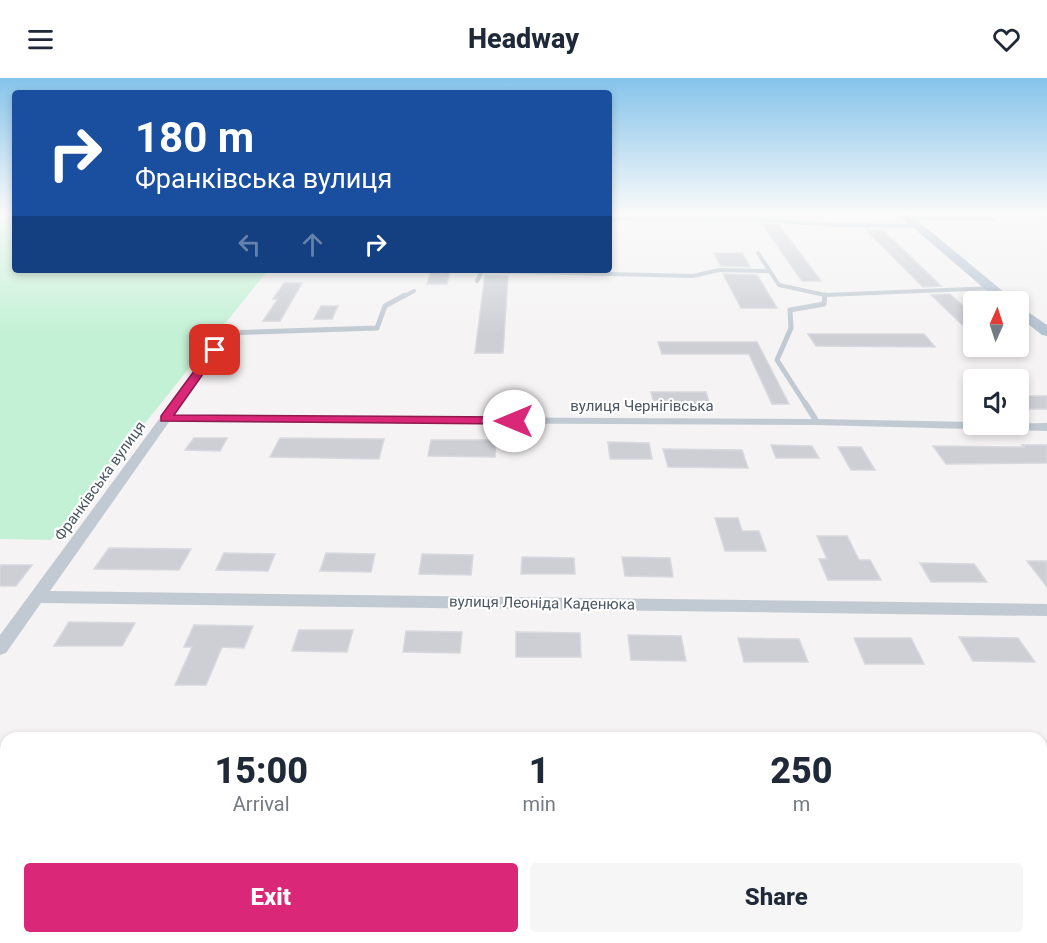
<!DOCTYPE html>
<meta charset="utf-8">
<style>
body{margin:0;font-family:Roboto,sans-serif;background:#f6f6f7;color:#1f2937;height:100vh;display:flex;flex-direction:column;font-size:22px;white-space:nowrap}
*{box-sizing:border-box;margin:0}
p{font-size:20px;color:#747a83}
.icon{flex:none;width:33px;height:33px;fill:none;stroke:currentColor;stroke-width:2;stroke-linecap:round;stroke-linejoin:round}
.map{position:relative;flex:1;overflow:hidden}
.panel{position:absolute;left:0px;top:654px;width:1047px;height:212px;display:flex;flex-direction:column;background:#fff;border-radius:18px 18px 0 0;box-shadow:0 3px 9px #0003}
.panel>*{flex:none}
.banner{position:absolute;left:12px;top:12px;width:600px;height:183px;border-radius:6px;box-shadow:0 3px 9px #0003;background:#1a4fa0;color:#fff;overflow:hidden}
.needle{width:39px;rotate:3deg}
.tools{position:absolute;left:963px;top:213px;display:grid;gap:12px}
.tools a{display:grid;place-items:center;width:66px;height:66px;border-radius:6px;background:#fff;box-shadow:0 3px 9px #0003;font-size:30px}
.pin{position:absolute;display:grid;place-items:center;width:51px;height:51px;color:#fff;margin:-26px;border-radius:12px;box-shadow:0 3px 9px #0006}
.me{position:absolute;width:66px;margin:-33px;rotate:270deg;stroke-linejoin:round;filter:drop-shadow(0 0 4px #0008)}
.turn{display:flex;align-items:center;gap:21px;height:126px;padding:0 24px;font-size:27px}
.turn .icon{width:78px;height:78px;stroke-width:2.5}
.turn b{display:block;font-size:42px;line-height:51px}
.lanes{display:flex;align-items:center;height:57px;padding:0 24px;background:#0003;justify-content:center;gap:30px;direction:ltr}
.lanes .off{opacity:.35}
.eta{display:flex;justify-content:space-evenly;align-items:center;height:102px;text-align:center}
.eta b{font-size:36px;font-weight:800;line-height:42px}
.cta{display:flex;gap:12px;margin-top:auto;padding:12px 24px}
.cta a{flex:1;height:69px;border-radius:6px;background:#db2777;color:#fff;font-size:24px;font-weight:800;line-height:69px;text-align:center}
.cta a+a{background:#f6f6f7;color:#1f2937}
header{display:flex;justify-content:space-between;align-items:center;height:78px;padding:0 24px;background:#fff;font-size:27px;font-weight:800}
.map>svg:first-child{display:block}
.green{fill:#c3f1d5}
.building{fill:#cdcfd5;stroke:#d7d9de;stroke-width:1.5}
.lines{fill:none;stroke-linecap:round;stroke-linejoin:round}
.lane-far2{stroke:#c1cad2;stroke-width:4}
.lane-far1{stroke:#c1cad2;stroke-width:5}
.lane{stroke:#c1cad2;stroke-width:6}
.street{fill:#c1cad2;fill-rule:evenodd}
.primary{fill:#b3c2d1;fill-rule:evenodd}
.route{fill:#db2777;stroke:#8e194d;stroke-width:1.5}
.labels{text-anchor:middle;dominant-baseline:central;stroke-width:4.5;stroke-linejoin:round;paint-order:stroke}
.street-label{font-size:15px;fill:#4a5661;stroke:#fff}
</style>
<header><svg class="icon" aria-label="menu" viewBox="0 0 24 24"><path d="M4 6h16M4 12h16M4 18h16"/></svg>Headway<svg class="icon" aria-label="heart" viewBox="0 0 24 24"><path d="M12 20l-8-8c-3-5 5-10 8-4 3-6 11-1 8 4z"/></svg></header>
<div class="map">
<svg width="1047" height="865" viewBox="0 0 1047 865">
<rect width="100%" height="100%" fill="#f5f3f3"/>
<path class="green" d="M0 134H15V192H268L51 462 0 461Z"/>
<g class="building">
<path d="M762 146 779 147 821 203H802Z"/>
<path d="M866 152H883L941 208 923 209Z"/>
<path d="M714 175H742L750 189 721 188Z"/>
<path d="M431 192H450L447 206H427Z"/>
<path d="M723 196 757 197 777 230H741Z"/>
<path d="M485 197 508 198 503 275H475Z"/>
<path d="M284 205H302L280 243H263L278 221H273Z"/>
<path d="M950 216 974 238V258L931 217Z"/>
<path d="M321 228H338L332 241H314Z"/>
<path d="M808 256H924L935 269 816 268Z"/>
<path d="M658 264H757L789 326H772L749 276H662Z"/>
<path d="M651 314H706L710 327 654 326Z"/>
<rect x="1018" y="318" width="29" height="13"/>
<path d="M194 360H227L220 373 185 372Z"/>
<path d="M280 360 384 361 379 381 270 379Z"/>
<path d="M431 362H496L495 379 428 378Z"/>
<path d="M608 364 649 365 652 381H610Z"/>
<path d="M771 367 812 368 819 380H776Z"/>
<path d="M1022 367H1047V385L946 386 933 368 1024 369Z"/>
<path d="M838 369H861L875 392H851Z"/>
<path d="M663 371 742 372 748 390 668 389Z"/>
<path d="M715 440H738L742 453H759L766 473H725Z"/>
<path d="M817 458H847L859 482H870L881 502H828L819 481H827Z"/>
<path d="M109 470 191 471 179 492 94 491Z"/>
<path d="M224 475 275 476 268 493 216 492Z"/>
<path d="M326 475 375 476 371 494 320 493Z"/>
<path d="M422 476 473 477 471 497 419 496Z"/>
<path d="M522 479 574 480 575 496H521Z"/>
<path d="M622 479 670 480 673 499 625 498Z"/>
<path d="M1027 483H1047V509Z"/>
<path d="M920 485 974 486 987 504H931Z"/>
<path d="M0 487H32L16 508H0Z"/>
<path d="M69 544 135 545 122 568H54Z"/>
<path d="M194 547 253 548 244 570 222 569 206 607H175L192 569H184Z"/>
<path d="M299 552H353L347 574 292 573Z"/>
<path d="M406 553 462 554 460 575 403 574Z"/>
<path d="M516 554 580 555 581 579H516Z"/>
<path d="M628 557 681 558 686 583 631 582Z"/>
<path d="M959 559 1018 560 1035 584 973 583Z"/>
<path d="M738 560 799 561 808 584H744Z"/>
<path d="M854 560H911L924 586H865Z"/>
</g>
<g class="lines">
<g class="lane-far2">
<path d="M907 140 995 141"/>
<path d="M609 141 762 142 836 147 917 148"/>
<path d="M758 175 779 207 825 217 993 210"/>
<path d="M477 203 482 193 693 198 719 192 768 193"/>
<path d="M403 219 414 213"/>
</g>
<g class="lane-far1">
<path d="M227 255 377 250 385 228 405 217"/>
<path d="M806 327 777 282 791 250 790 232 824 226 825 217"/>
</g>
<path class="lane" d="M805 325 817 344"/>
<path class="street" d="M227 252 232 255 173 338 817 341 974 344V346L1047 345V353L817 347 169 344 50 513 1047 526V538L41 525 6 575 0 577V557L224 253Z"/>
<g class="primary">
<path d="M895 134H907L1016 224H1000Z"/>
<path d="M1018 227 1047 247V258L1042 257 1018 238Z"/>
</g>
</g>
<linearGradient id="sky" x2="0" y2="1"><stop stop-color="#85c3ea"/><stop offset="0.53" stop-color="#fafafa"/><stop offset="1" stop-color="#fafafa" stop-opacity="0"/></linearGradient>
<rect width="1047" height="255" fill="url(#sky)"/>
<path class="route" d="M215 269 220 272 174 337 514 339 520 343 514 346 161 343V338L211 270Z"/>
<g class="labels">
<g class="street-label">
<text x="642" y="328">вулиця Чернігівська</text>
<text transform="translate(100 403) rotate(-54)">Франківська вулиця</text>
<text transform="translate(542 525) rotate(1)">вулиця Леоніда Каденюка</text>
</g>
</g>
</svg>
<div class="tools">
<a><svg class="needle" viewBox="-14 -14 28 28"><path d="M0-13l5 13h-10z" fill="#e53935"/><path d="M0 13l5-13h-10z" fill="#747a83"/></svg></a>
<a><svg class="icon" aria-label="sound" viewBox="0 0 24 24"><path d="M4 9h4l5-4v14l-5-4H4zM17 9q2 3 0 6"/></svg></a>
</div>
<div class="pin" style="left:215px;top:272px;background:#d93025"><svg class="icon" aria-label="arrive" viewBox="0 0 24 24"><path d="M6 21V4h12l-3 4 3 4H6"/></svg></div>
<svg class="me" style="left:514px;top:343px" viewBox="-20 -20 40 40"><circle r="19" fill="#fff"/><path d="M0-13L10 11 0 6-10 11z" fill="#db2777"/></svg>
<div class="banner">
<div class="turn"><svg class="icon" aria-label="right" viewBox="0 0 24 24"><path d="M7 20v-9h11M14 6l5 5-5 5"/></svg><div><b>180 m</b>Франківська вулиця</div></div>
<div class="lanes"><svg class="icon off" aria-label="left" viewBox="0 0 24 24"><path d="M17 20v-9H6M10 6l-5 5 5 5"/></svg><svg class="icon off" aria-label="ahead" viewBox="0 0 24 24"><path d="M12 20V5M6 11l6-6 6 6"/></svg><svg class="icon" aria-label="right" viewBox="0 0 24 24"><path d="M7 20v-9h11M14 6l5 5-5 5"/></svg></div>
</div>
<section class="panel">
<div class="eta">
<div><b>15:00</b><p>Arrival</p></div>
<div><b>1</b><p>min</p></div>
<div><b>250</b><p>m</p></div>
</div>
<div class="cta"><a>Exit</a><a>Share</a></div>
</section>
</div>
